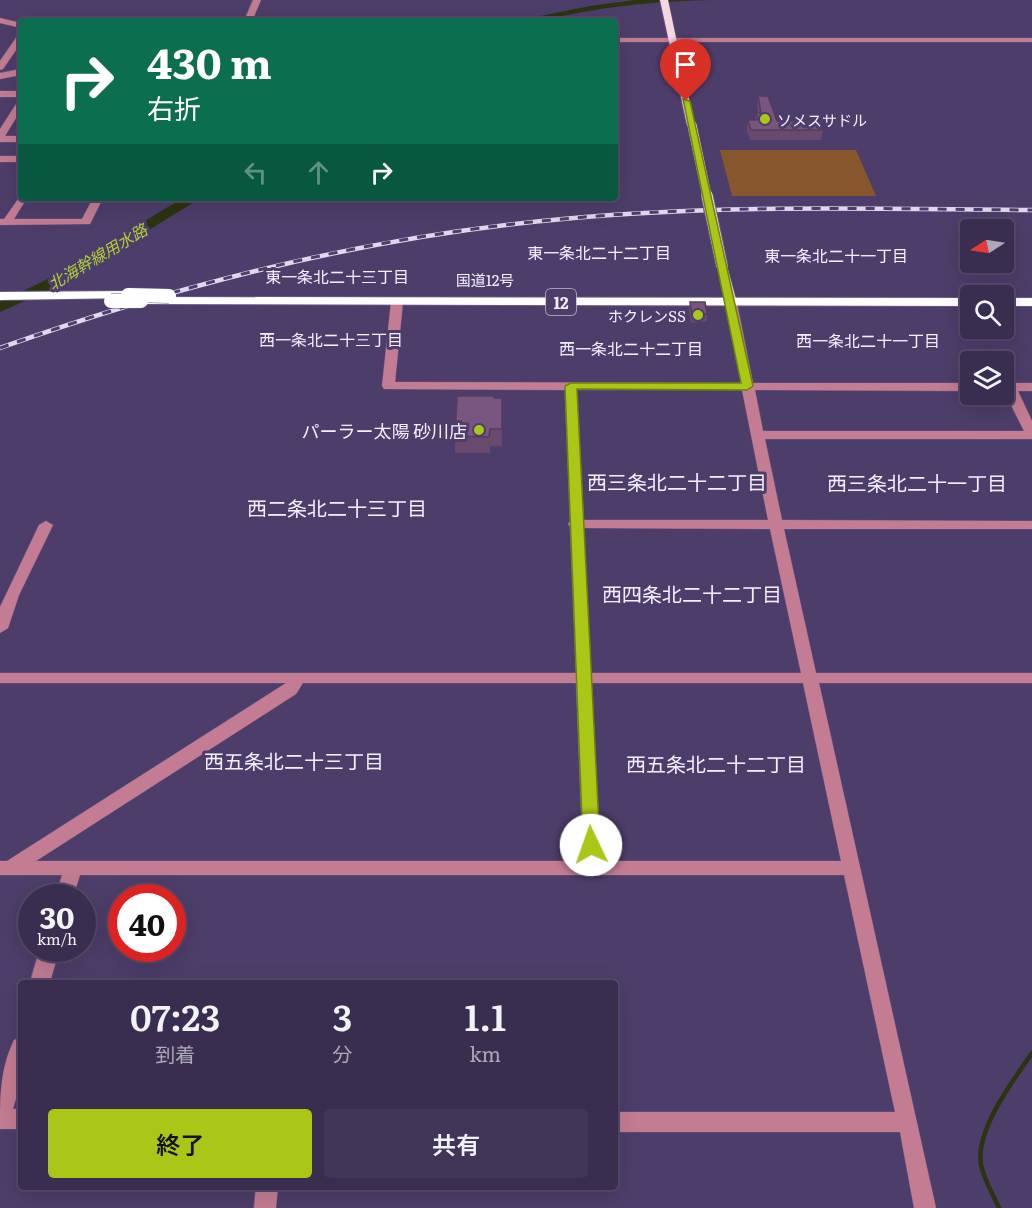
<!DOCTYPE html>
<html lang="ja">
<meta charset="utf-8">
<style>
body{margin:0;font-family:Literata,"Noto Sans JP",serif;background:#413657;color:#f1f3f6;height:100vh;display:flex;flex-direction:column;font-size:22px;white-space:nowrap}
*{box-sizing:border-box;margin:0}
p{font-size:20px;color:#aba8b7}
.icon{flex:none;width:33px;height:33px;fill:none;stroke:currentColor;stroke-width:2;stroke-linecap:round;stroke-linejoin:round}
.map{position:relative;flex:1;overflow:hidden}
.side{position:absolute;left:18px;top:980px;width:600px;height:210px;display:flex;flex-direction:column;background:#3a2e50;border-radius:6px;box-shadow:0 6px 24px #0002,0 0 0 2px #544a67}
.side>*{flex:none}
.hud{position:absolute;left:18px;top:18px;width:600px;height:183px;border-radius:6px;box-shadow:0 6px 24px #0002,0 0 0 2px #544a67;background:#0b6e4f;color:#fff;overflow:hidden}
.needle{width:39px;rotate:258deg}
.fabs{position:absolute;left:960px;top:219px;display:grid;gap:12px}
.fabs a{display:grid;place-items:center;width:54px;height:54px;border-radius:6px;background:#3a2e50;box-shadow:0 6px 24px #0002,0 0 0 2px #544a67;font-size:30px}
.speed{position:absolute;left:18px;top:884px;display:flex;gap:12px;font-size:30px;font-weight:700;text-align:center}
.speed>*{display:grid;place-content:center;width:78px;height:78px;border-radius:50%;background:#3a2e50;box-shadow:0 6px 24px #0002,0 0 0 2px #544a67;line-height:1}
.speed small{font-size:15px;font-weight:400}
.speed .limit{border:9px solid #d22;background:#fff;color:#111}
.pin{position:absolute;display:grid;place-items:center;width:51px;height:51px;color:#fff;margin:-62px -26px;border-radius:50% 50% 50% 0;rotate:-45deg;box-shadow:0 0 6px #0007}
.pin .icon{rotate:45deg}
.me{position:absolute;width:66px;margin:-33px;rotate:357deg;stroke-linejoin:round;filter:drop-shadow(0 0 4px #0008)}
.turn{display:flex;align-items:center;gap:21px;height:126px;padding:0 30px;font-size:27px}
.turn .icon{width:78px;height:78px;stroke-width:2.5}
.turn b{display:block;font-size:42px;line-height:51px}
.lanes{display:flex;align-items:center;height:57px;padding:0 30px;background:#0003;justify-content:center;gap:30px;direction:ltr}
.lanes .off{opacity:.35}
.eta{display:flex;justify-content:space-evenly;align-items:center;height:102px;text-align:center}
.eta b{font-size:36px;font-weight:600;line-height:42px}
.primary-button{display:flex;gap:12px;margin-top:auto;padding:12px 30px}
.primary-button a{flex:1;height:69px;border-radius:6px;background:#aac718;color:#111;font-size:24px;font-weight:600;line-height:69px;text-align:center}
.primary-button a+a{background:#413657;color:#f1f3f6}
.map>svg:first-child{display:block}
.green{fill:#87562c}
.water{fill:#2c330f}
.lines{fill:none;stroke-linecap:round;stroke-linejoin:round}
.stream{stroke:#2c330f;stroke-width:4.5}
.minor-casing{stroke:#685982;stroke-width:1}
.major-casing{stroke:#685982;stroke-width:1}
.highway-casing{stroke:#685982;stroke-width:2}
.minor{fill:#c37c92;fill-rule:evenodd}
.major{fill:#f5d7df;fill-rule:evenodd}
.highway{fill:#fefefe;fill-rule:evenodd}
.rail-casing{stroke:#dfd7ec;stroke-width:4.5}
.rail{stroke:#4d3d6a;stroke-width:3;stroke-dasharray:9;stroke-linecap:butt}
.major-bridge-far1-casing{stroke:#685982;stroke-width:10;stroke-linecap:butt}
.major-bridge-casing{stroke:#685982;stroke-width:13;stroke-linecap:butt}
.highway-bridge-casing{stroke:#685982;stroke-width:15;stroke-linecap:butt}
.major-bridge-far1{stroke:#f5d7df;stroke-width:9}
.major-bridge{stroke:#f5d7df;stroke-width:11}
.highway-bridge{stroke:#fefefe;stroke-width:14}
.wall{fill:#674a6e}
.building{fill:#785680;stroke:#543c5a;stroke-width:1.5}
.route{fill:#aac718;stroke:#6e8110;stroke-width:1.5}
.poi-dot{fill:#aac718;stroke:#4d3d6a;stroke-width:2}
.labels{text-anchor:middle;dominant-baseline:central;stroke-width:6;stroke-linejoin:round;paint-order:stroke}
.far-poi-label{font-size:15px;fill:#f4eeff;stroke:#4d3d6a;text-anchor:start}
.far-street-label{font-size:15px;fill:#f4eeff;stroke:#4d3d6a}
.far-neighbourhood-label{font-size:16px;fill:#f4eeff;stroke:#4d3d6a}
.far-water-label{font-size:16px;font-style:italic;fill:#b1ce36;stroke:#4d3d6a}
.shield{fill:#4d3d6a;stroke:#c2b9d2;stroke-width:1.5}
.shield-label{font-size:16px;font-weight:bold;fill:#f4eeff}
.poi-label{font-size:18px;fill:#f4eeff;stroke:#4d3d6a;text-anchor:end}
.neighbourhood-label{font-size:20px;fill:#f4eeff;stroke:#4d3d6a}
</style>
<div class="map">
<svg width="1032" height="1208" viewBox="0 0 1032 1208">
<rect width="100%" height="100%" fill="#4d3d6a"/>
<path class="green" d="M720 150H856L876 196H732Z"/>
<g class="water">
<path d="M635 0H710C669 1 629 4 589 11 565 15 541 21 516 21L590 6Z"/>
<path d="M183 198H201L54 288 0 312V302L48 279Z"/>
</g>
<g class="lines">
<path class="stream" d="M999 1208C993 1194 984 1180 981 1165 975 1130 1013 1081 1032 1053"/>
<defs>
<g id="minor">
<path d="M253 0H261L252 21H244Z"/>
<path d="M0 18 21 23V28L0 23Z"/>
<path d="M18 35H21V43L3 69 0 70V61Z"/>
<rect x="615" y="38" width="417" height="4"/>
<path d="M21 69V75L0 79V73Z"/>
<rect x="0" y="91" width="21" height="6"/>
<path d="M21 100V110L5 136H21V142H0V129L18 101Z"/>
<rect x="0" y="156" width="21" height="6"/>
<path d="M21 195V198H27L14 219H82L93 198H103L90 224 0 225V219H4Z"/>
<path d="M397 299 403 302 395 382 741 383 725 303 731 300 737 303 753 383H970V391L755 390 763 431H1024L1004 391V383H1032V391H1018L1032 421V439H765L782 520 1032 521V529H784L816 673H1032V683H819L936 1208H914L900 1132H615V1112H895L844 875H80L73 897H55L62 875H0V861H7L286 683H0V673H576L570 527 568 524 570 521 565 390 384 389 382 386 391 302ZM577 390H742L768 520H584ZM584 528 770 529 801 673H591ZM303 683H576L583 861H36L296 694ZM592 683H803L841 861H601Z"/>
<path d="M46 521 53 525 19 595 8 628 0 633V607L39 525Z"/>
<path d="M40 948H60L50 982H30Z"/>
<path d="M21 1037V1081L13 1109H21V1129H0C0 1097 0 1069 14 1040Z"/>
<path d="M256 1186H278L276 1208H254Z"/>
</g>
<g id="major">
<path d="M660 0H668L695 127 687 125Z"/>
<path d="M722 263 727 266 737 303 735 305 731 306 725 303 717 266Z"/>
</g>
<g id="highway">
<path d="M128 291 135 295 133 298 0 300V292Z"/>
<path d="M152 297 970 298V306L147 304 145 301Z"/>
<rect x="1004" y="298" width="28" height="8"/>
</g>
</defs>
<use href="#minor" class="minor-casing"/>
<use href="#major" class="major-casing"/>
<use href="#highway" class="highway-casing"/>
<use href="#minor" class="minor"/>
<use href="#major" class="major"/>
<use href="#highway" class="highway"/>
<defs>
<path id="rail" d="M0 348C183 283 369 236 563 219 719 204 876 209 1032 210"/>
</defs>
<use href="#rail" class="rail-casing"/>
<use href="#rail" class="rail"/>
<defs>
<path id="major-bridge-far1" d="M692 125 707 196"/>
<path id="major-bridge" d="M707 195 722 266"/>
<g id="highway-bridge">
<path d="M128 295 169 296"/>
<path d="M111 301H141"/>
</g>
</defs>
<use href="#major-bridge-far1" class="major-bridge-far1-casing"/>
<use href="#major-bridge" class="major-bridge-casing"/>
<use href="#highway-bridge" class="highway-bridge-casing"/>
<use href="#major-bridge-far1" class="major-bridge-far1"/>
<use href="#major-bridge" class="major-bridge"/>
<use href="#highway-bridge" class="highway-bridge"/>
</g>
<g class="wall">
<path d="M758 96 777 121 823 130 821 140H750L747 131 748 120H755L756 113H758L757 106Z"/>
<path d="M690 302 707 314V321L691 323 689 310Z"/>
<path d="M494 398H502V446H490V453H455V436Z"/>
</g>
<g class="building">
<path d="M758 96H768L777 121H819L823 130H751L748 120H758L756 113H761Z"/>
<path d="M690 302H705L707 314 692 315Z"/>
<path d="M457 396H494V398H502V429H490L489 437 455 436Z"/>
</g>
<path class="route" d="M683 99 690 101 753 386 747 390 577 389 600 845 597 849 591 851 586 849 583 845 565 386 571 383H741Z"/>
<g class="poi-dot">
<circle cx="765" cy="119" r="6"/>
<circle cx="698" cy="315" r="6"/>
<circle cx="479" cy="430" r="6"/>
</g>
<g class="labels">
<g class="far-poi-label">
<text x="777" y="119">ソメスサドル</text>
<text x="686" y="315" text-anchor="end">ホクレンSS</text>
</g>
<g class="far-street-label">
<text x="485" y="279">国道12号</text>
</g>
<g class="far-neighbourhood-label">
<text x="599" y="252">東一条北二十二丁目</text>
<text x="836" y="255">東一条北二十一丁目</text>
<text x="337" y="276">東一条北二十三丁目</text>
<text x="331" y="339">西一条北二十三丁目</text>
<text x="868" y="340">西一条北二十一丁目</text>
<text x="631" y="348">西一条北二十二丁目</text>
</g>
<g class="far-water-label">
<text transform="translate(97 256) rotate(-31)">北海幹線用水路</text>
</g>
<rect class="shield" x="546" y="289" width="30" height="26" rx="4.5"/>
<g class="shield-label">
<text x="561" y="302">12</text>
</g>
<g class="poi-label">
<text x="467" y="430">パーラー太陽 砂川店</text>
</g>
<g class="neighbourhood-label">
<text x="677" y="481">西三条北二十二丁目</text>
<text x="917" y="482">西三条北二十一丁目</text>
<text x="337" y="507">西二条北二十三丁目</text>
<text x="692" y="593">西四条北二十二丁目</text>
<text x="294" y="760">西五条北二十三丁目</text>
<text x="716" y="763">西五条北二十二丁目</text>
</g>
</g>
</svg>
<div class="fabs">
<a><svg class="needle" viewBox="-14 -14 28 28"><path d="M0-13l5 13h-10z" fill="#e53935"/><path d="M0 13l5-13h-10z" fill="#aba8b7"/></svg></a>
<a><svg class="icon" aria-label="search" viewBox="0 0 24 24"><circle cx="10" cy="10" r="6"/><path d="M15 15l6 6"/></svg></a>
<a><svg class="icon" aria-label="layers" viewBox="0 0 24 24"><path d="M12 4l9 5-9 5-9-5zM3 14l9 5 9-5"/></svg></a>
</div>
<div class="speed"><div>30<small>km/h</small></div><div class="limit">40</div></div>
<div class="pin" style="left:686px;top:101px;background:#d93025"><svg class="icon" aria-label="arrive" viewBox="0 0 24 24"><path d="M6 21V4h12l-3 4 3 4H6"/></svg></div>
<svg class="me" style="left:591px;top:845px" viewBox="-20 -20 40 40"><circle r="19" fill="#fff"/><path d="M0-13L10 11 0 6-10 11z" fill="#aac718"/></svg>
<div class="hud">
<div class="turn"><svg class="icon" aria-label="right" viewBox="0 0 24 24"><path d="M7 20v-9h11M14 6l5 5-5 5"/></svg><div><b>430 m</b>右折</div></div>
<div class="lanes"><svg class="icon off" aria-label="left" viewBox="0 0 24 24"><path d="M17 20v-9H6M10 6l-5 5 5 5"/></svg><svg class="icon off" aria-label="ahead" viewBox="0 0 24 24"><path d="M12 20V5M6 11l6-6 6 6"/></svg><svg class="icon" aria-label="right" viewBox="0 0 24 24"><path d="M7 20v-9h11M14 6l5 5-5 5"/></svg></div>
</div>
<section class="side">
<div class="eta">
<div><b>07:23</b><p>到着</p></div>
<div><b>3</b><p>分</p></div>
<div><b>1.1</b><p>km</p></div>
</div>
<div class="primary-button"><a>終了</a><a>共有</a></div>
</section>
</div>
